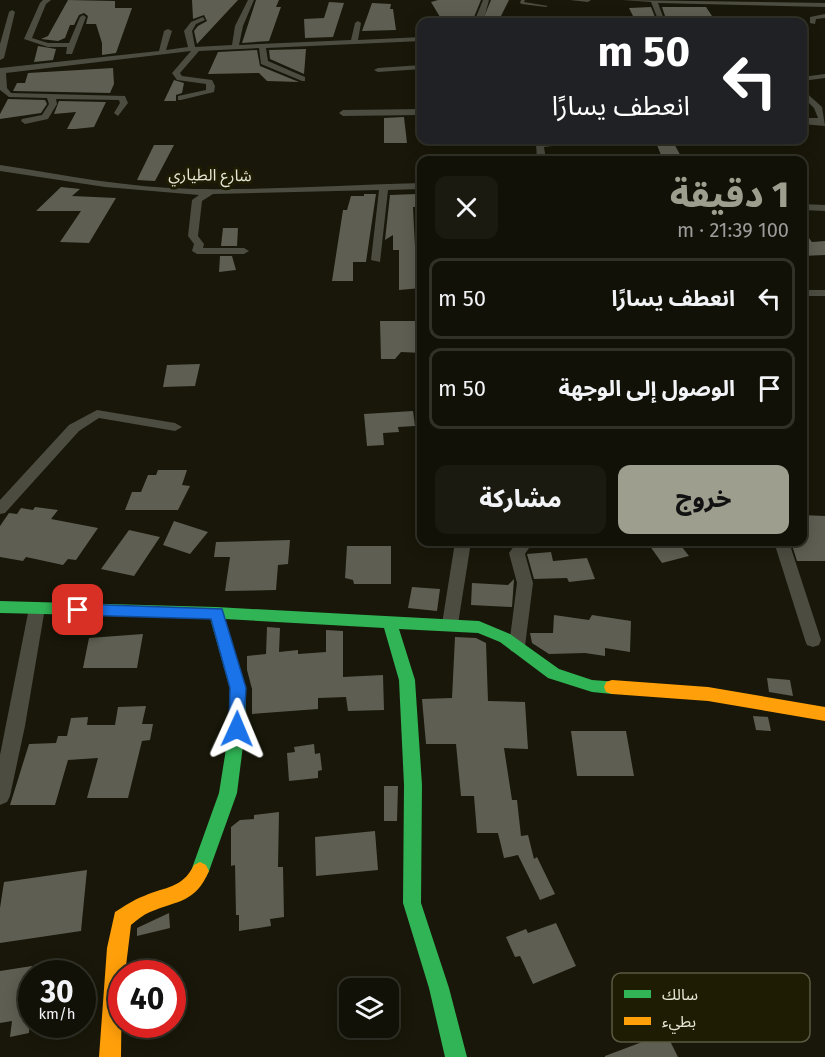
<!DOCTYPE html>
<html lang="ar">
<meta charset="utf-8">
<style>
body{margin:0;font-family:"Fira Sans","Noto Sans Arabic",sans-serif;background:#1b1a11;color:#f1f3f6;direction:rtl;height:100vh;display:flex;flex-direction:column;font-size:22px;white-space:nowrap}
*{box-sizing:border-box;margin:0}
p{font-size:20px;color:#9c9d9b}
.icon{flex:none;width:33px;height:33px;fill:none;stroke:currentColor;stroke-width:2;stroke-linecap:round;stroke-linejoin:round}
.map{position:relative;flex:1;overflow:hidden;direction:ltr}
.sheet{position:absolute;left:417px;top:156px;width:390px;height:390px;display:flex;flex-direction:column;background:#121107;border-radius:12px;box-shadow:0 3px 15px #0003,0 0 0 2px #313128;direction:rtl}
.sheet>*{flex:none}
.hud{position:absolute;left:417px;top:18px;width:390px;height:126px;border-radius:12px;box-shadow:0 3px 15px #0003,0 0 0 2px #313128;direction:rtl;background:#202124;color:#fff;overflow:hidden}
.buttons{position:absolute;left:339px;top:978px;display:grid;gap:12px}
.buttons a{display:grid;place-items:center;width:60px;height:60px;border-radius:12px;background:#121107;box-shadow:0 3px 15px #0003,0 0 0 2px #313128;font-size:30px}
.speed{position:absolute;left:18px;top:960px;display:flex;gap:12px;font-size:30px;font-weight:700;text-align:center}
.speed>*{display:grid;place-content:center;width:78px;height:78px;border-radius:50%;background:#121107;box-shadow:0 3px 15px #0003,0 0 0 2px #313128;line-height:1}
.speed small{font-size:15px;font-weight:400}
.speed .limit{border:9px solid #d22;background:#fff;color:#111}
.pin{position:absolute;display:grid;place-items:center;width:51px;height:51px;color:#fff;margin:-26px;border-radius:12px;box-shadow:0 3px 9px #0006}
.me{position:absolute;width:66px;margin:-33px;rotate:1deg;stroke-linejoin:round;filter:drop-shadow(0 0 4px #0008)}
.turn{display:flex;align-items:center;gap:21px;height:126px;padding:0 18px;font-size:27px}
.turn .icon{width:78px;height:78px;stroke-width:2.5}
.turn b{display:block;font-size:42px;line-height:51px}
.round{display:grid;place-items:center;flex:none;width:63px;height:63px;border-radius:12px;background:#1b1a11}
.summary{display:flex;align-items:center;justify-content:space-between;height:102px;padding:0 18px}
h1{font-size:36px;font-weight:800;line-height:45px;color:#9d9e8e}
.primary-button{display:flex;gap:12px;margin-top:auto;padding:12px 18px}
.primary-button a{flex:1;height:69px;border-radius:12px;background:#9d9e8e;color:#111;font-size:24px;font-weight:800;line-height:69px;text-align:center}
.primary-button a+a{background:#1b1a11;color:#f1f3f6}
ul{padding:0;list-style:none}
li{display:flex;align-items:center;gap:18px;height:81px;margin:0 12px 9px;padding:0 6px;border:3px solid #313128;border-radius:12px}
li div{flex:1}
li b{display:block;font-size:22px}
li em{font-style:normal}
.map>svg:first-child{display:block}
.building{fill:#5e5e52}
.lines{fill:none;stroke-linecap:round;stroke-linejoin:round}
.lane{fill:#4c4c41;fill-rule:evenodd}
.street{fill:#4c4c41;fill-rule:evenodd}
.fast{fill:#30b455;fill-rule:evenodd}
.slow{fill:#ff9f0a;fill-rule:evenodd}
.route{fill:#1a73e8;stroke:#114b97;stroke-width:1.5}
.labels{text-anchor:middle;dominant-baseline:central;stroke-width:6;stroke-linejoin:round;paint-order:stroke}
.far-street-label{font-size:16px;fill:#e5e6d5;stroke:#1e1d03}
.key{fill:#1e1d03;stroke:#5a5942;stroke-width:1.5}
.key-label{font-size:16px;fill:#e5e6d5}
</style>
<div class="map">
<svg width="825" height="1057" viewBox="0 0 825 1057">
<rect width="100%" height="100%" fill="#181709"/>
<g class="building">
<path d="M68 0 115 1V8H132L116 53 102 55V43L96 24H86L88 16 84 13 79 15 74 25H70L65 38 58 41 41 39 48 36Z"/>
<path d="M192 0H238L197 44 194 31 198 26 207 21 204 15 193 19Z"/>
<path d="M256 0H279L276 7H281L269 41 242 43Z"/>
<path d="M438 0H481L472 22H443L431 2Z"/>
<path d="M491 0H509L500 18V22H482Z"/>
<path d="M329 2 344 3 333 37 305 38 304 19 324 18Z"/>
<path d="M372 3 391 4 390 9H393L396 30 362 31Z"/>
<path d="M651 7 657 22H636L629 8Z"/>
<path d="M662 7H706L716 22H667Z"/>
<path d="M38 46 56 49 53 60 34 62Z"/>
<path d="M306 49 304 74 270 59 269 50Z"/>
<path d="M257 50 260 66 299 82 267 81 259 73 208 74 218 52Z"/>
<path d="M113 68 114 84 110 93 13 91 17 83H25L28 73Z"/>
<path d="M174 80 184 83 182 93 176 95V101H164Z"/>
<path d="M8 99 45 100 47 104 41 113 0 119V114Z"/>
<path d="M59 101 106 102 94 127 75 129H67L76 112 54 114Z"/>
<path d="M404 117 407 143H384V118Z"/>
<path d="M655 140H672L683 160H663Z"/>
<path d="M154 145H174L155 181 137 180Z"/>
<path d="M61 187 80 189 72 196 116 198 89 243 60 242 81 211H36Z"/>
<path d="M364 194H376L366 262H353V281H332L343 210H347L351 196H364Z"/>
<path d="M417 194V207H413L414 228 416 264 420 263 421 288 399 290V250H393V235L385 240 390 195Z"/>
<path d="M238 228 237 246H221L223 228Z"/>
<path d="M802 229 812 242 825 241V255L802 256Z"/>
<path d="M220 256H232L236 270 219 272Z"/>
<path d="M380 321H422V353L401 352 395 359H381Z"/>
<path d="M200 364 195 386 163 387 167 365Z"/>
<path d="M413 411 415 426 398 427 399 432 383 433 384 445 367 446 364 414Z"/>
<path d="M158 470H187L182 485 190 486 178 510H125L132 492H141L148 475H156Z"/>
<path d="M35 507 58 510 51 519 98 528 76 560 68 559 63 565 26 557 23 561 0 557V526L9 513 17 514 21 508 33 510Z"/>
<path d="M802 515 825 516V561H797L791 542H802Z"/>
<path d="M174 521 208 532 190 554 163 545Z"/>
<path d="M129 530 160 537 134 576 101 569Z"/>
<path d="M290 540 288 564 278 565 276 590 225 591 230 557H214L216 542Z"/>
<path d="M647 542H678L689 556 662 563Z"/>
<path d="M347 546H391V584H354L353 580 345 578Z"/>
<path d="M551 552 553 561 587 558 595 579 569 582 567 578 534 579 527 554Z"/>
<path d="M514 579 512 607 471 605 472 583 508 585Z"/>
<path d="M412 587 440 589 437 611 408 608Z"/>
<path d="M554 615 589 620 592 615 631 621 630 652 605 648V656L585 653 549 654 532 643 530 633H553Z"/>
<path d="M267 627 280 628 279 652 298 650V654L326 652V630L343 631V677L383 675 384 710 348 711 346 697 318 698V709L252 714V689L247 670V656L266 654Z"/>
<path d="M143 634 137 668H83L89 638Z"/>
<path d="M455 637 476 638 486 643 488 701 525 702 528 749 504 748 512 800H517L521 836 528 835 534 859 537 857 555 894 540 900 518 855 504 858 498 833H477L474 796H461L456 744H426L422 699 452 698Z"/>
<path d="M767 678 790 680 793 696 769 692Z"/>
<path d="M146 706 142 724H153L150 740 142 741 128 798H87L98 758 68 760 55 805H10L29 744 56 743 58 736H67L71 718 88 717 87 725H115L118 707Z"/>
<path d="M753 716 768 717 771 731 756 730Z"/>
<path d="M571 731H626L634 776H577Z"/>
<path d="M314 744 315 754 320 753 322 770 318 771V778L289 781 287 753 295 752 294 747Z"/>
<path d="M384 786H398L397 821H384Z"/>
<path d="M279 812 278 867H283L284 917 270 919 271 926 239 931V915H236L235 865 231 866V827L240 820 254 819V815Z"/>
<path d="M375 831 378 870 316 876 315 837Z"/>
<path d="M87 870 81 931 0 943V908L4 882Z"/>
<path d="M169 913 170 928 137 936V928Z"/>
<path d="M556 923 576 966 533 984 520 956 515 957 506 937 526 929 528 933Z"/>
<path d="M32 966 29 1033 10 1037 12 1021 0 1023V971Z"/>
<path d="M666 1033 678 1057H605V1056Z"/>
</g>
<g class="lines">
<path class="lane" d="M521 0H525L524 2 548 6 546 7 522 4 520 3Z"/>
<g class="street">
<path d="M43 0H51L46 4 32 38 48 43H69L80 17 83 15 86 17 72 54H66L67 47H48L24 39 40 3Z"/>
<path d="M248 0H254L243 26 239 45 351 40 355 23 358 21 361 23 358 40 422 37V41L266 48 268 61 305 77V81H302L261 64 259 48 199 51 180 73 182 76 212 80 215 86 214 92 181 100H178V96L206 90V84L177 80 172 73 191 51 6 73 7 88 11 93 125 96 128 103 118 116 114 113 120 103 119 100 56 99 57 104 48 119 25 124 21 121 22 119 42 115 49 104 47 98 9 97 0 90V68L159 51 164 31 168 29 172 31 166 50 188 47 184 31 191 22 203 17 205 20 196 24 192 31 195 47 232 45 235 26Z"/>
<path d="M483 0H489L485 15 480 22H474Z"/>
<path d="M570 0H591L588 2Z"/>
<path d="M622 0 825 3V7L658 3 665 22H659L651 2Z"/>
<path d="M12 10 15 12 4 58 0 60V44L9 12Z"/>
<path d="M825 14V18L816 19 815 24 810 23V17Z"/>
<path d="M422 65V69L378 72 374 70 378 68Z"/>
<path d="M825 74V78L802 81V77Z"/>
<path d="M802 89 822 107 825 126 802 124V118H818L814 108 802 96Z"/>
<path d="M422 109V115L343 116 339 113 343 110Z"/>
<path d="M557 140H566L561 145 544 147 546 160H537L536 143Z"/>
<path d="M0 165C64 175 129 188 194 189 270 190 346 185 422 183V189L388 190 380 262 371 260 379 190 213 194 202 201 198 236 204 244 203 248H244L249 251 244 254H197L192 251 194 244 188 236 192 200 199 195 105 187 0 171Z"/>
<path d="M802 204 825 205V211L802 210Z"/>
<path d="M422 227V234L417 231Z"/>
<rect x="802" y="290" width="23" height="6"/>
<path d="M97 410 175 423 182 427 175 431 99 418 79 431 5 513 0 514V500L69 425Z"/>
<path d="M455 542H471L458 624 456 629 450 630 444 629 442 624Z"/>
<path d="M517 542H533L525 554 533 583 525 646 523 651 517 653 511 651 509 646 517 583 509 553Z"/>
<path d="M774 542H789L821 640 819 645 813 647 807 645 805 640Z"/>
<path d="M37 602 43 604 45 608 25 726 10 796 7 802 0 805V755L29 608 31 604Z"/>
</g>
<path class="fast" d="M0 601 216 607 479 621 510 634 559 669 592 680 618 682 620 687 618 692 612 694 592 692 548 678 500 642 478 633 399 629 415 680 422 785 421 903 449 988 467 1057H445L429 988 403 903 404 785 399 680 384 628 225 619 246 689 245 730 237 793 209 871 206 877 200 880 194 877 191 871 219 793 229 730 230 689 210 618 0 613Z"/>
<g class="slow">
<path d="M612 680 708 687 825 707V721L708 701 612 694 606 692 604 687 606 682Z"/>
<path d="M200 862 206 865 209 871C195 903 179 900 150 912 143 915 137 920 131 925L125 974H122L121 1057H99L107 948 115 912C125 906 133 900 144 896 166 886 182 889 194 865Z"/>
</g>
</g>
<path class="route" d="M78 604 222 609 246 688 243 734H232L229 729 230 688 211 619 78 615 71 610Z"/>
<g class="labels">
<g class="far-street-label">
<text transform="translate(210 175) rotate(1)">شارع الطياري</text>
</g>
</g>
<rect x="612" y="973" width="198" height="69" rx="9" class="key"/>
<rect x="624" y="990" width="27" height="8" fill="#30b455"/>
<rect x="624" y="1017" width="27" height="8" fill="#ff9f0a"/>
<g class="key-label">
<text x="662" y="1000">سالك</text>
<text x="662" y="1027">بطيء</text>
</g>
</svg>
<div class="buttons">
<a><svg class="icon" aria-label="layers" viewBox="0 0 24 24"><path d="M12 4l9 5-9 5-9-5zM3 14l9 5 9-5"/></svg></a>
</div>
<div class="speed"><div>30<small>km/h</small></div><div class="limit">40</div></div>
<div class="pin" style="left:78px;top:610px;background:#d93025"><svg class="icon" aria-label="arrive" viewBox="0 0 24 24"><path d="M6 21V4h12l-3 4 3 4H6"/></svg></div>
<svg class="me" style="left:237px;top:729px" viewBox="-20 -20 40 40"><path d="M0-17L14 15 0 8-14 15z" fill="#1a73e8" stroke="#fff" stroke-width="4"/></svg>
<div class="hud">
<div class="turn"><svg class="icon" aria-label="left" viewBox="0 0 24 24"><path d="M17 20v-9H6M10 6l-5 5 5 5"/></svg><div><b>50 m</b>انعطف يسارًا</div></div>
</div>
<section class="sheet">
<div class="summary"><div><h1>1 دقيقة</h1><p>100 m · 21:39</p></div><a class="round"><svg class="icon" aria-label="close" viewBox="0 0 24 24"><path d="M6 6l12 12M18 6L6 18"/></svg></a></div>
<ul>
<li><svg class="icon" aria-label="left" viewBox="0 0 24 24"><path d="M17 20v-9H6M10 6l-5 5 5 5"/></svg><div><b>انعطف يسارًا</b></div><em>50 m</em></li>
<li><svg class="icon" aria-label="arrive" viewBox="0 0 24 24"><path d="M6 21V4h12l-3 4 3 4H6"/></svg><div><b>الوصول إلى الوجهة</b></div><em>50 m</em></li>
</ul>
<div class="primary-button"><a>خروج</a><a>مشاركة</a></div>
</section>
</div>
